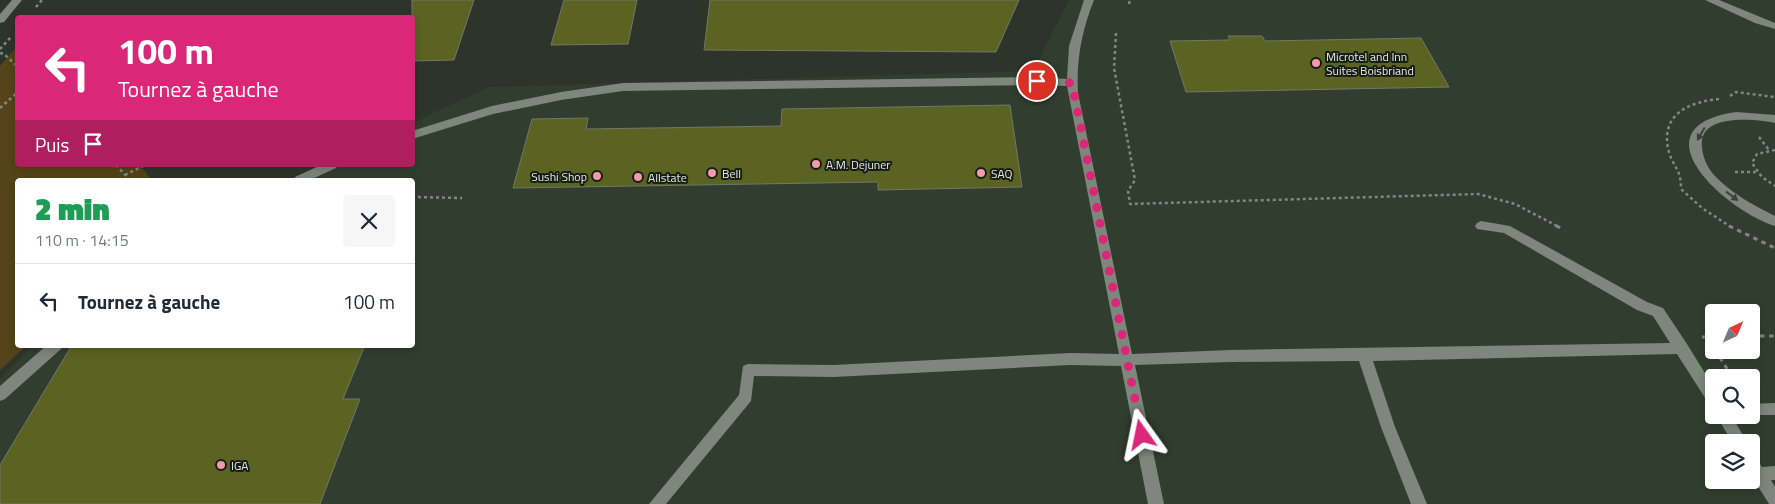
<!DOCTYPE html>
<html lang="fr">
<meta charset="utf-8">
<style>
body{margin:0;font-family:"Titillium Web",sans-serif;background:#f6f6f7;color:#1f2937;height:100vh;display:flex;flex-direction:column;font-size:19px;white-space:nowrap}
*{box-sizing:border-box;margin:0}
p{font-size:16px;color:#747a83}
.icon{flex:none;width:28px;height:28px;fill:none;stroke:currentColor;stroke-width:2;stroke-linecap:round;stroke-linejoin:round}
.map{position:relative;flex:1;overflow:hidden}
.drawer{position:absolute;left:15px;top:178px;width:400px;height:170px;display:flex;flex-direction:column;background:#fff;border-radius:5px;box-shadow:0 2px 8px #0003}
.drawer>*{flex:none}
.top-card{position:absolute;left:15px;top:15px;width:400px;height:152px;border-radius:5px;box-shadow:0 2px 8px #0003;background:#db2777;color:#fff;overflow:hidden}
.needle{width:32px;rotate:44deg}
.tools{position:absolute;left:1705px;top:304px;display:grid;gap:10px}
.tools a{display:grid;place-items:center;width:55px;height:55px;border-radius:5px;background:#fff;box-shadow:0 2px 8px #0003;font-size:25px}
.pin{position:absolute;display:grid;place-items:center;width:42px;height:42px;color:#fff;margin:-21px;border:2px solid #fff;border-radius:50%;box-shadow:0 1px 5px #0007}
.me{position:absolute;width:55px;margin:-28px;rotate:348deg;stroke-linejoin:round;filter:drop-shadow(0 0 4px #0008)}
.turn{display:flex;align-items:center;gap:18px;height:105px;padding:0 20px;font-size:22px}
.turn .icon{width:65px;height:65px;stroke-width:2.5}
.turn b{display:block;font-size:35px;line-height:42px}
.then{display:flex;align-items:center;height:48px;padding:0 20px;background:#0003;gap:10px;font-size:19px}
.round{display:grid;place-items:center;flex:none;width:52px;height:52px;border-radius:5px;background:#f6f6f7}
.summary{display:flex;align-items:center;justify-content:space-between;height:85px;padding:0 20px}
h1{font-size:30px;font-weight:800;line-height:38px;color:#1e9e55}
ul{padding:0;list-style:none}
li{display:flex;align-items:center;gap:15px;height:75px;padding:0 20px;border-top:1px solid #e0e1e3}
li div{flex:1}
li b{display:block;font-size:19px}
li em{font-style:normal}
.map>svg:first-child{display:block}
.built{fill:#313e2f;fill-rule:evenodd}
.green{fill:#544418}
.building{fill:#5b6322;stroke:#737668}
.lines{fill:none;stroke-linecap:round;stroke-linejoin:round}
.path-far1{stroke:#818880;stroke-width:2.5;stroke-dasharray:3 3;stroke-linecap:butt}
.path{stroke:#818880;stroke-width:3;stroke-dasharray:4.5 4.5;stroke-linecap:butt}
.minor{fill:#7d877c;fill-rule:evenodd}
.oneway{fill:#3b413a}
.route{stroke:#db2777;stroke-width:9;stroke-dasharray:0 16.2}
.poi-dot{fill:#f39aa9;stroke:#181c17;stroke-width:2}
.labels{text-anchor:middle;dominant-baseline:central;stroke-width:4;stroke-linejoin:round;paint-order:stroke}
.poi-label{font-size:12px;fill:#e5ebe4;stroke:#181c17;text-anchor:start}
</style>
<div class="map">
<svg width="1775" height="504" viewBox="0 0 1775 504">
<rect width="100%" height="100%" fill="#2d352b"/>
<path class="built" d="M1069 0H1775V504H0V379L24 354 35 345H412V180H288L320 165H412L413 123 489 87 1033 71ZM1714 312H1751V350H1714ZM1714 378H1751V415H1714ZM1714 442H1751V480H1714Z"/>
<path class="green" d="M17 47 18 165H139L152 180H18V345H27L0 370V66Z"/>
<g class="building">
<path d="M412 0H474L454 60 412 61Z"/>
<path d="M564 0H637L628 44 551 45Z"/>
<path d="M710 0H1019L996 52 704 50Z"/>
<path d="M1228 36H1262L1265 41 1421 38 1449 87 1186 92 1170 41 1230 40Z"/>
<path d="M1010 105 1022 187 878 190V182L513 188 532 119 588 118 586 129 781 126 782 109Z"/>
<path d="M72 345H365L343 399H360L320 504H0V465Z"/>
</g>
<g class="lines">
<g class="path-far1">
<path d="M1129 4 1130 0"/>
<path d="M36 7 42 0"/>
<path d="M1116 33 1114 68 1135 180 1128 191 1130 204 1478 194 1515 204 1559 227"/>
<path d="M0 49 11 37"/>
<path d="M0 53 4 54 18 67"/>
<path d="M1730 96 1736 92 1774 97"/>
<path d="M1719 99C1688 102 1659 115 1669 152 1674 169 1681 168 1681 189L1702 208 1731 227"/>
<path d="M0 108 18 92"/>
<path d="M1759 137 1769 150"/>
<path d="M1775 150 1757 154 1752 163 1762 177 1775 186"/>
<path d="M116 165 130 180"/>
<path d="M1735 172H1756"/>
<path d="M125 175 145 165"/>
<path d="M412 197 462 198"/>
</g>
<g class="path">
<path d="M1556 226 1561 228"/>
<path d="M1729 226 1775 248"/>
<path d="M1751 336H1775"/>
<path d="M1702 337H1714"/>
<path d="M1706 337 1714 348"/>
<path d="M1715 350 1733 378"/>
</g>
<g class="minor">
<path d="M12 0H22L4 22 0 23V14Z"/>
<path d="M1084 0H1094C1082 30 1076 60 1078 93L1132 354 1230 350 1670 343 1653 316 1637 310 1504 233 1477 229 1475 226 1477 223 1481 221 1510 226 1647 302 1663 308 1687 344 1714 388V406L1709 404 1677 354 1373 361 1395 427 1427 504H1411L1381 427 1359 361 1230 362 1135 365 1164 504H1148L1121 366 1070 365 833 377 754 376 751 401 666 504H649L739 395 743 366 748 364 833 365 1070 353 1119 354 1067 86 1037 85 623 91 561 100 493 114 412 139V131L492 106 561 92 623 83 1037 77 1067 79 1069 46Z"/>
<path d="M1705 0H1719L1775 23V29L1755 23Z"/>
<path d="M1736 112 1775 115V123C1754 119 1698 113 1702 147 1703 158 1707 167 1714 175 1731 193 1753 205 1775 216V226C1725 210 1633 127 1736 112Z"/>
<path d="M321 165H338L336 168 310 180H293L295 177Z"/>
<path d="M47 345H63L61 349 5 399 0 401V386Z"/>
<path d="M1775 403V415H1748H1751V404Z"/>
<path d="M1716 415H1731L1747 442H1732Z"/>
<path d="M1751 455 1756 457 1762 467 1775 466V480H1771L1775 487V504H1769L1751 475Z"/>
</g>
</g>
<defs><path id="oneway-solid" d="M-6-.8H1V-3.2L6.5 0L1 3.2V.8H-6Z" transform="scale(1.25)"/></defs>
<g class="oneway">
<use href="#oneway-solid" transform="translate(1701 134) rotate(120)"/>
<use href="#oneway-solid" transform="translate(1732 196) rotate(37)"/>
</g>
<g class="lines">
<path class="route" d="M1037 81 1072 83 1142 435"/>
</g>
<g class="poi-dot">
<circle cx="1316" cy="63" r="5"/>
<circle cx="816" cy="164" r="5"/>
<circle cx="712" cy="173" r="5"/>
<circle cx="981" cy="173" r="5"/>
<circle cx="597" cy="176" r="5"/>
<circle cx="638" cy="177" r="5"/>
<circle cx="221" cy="465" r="5"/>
</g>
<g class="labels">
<g class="poi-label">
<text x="1326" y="56">Microtel and Inn<tspan x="1326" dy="14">Suites Boisbriand</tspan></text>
<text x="826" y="164">A.M. Dejuner</text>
<text x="722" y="173">Bell</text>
<text x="991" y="173">SAQ</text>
<text x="587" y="176" text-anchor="end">Sushi Shop</text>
<text x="648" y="177">Allstate</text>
<text x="231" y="465">IGA</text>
</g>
</g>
</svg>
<div class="tools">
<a><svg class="needle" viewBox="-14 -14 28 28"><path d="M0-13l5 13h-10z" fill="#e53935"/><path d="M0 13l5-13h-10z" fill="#747a83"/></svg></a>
<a><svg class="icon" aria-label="search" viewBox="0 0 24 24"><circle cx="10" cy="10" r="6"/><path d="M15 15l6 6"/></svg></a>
<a><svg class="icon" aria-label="layers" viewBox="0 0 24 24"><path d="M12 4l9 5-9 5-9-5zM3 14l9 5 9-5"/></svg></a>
</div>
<div class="pin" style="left:1037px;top:81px;background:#d93025"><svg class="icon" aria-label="arrive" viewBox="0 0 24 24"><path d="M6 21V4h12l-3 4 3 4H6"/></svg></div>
<svg class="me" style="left:1142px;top:435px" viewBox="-20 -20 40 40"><path d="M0-17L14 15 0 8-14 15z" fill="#db2777" stroke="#fff" stroke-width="4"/></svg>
<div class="top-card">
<div class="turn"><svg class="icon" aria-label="left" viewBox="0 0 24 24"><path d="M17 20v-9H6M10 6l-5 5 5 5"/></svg><div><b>100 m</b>Tournez à gauche</div></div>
<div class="then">Puis<svg class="icon" aria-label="arrive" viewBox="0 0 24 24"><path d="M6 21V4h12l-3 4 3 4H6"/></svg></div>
</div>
<section class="drawer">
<div class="summary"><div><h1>2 min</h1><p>110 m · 14:15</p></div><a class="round"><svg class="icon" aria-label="close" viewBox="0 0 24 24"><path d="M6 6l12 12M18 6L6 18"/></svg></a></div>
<ul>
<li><svg class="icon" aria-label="left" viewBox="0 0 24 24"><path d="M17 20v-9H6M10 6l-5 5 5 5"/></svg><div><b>Tournez à gauche</b></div><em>100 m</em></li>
</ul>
</section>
</div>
